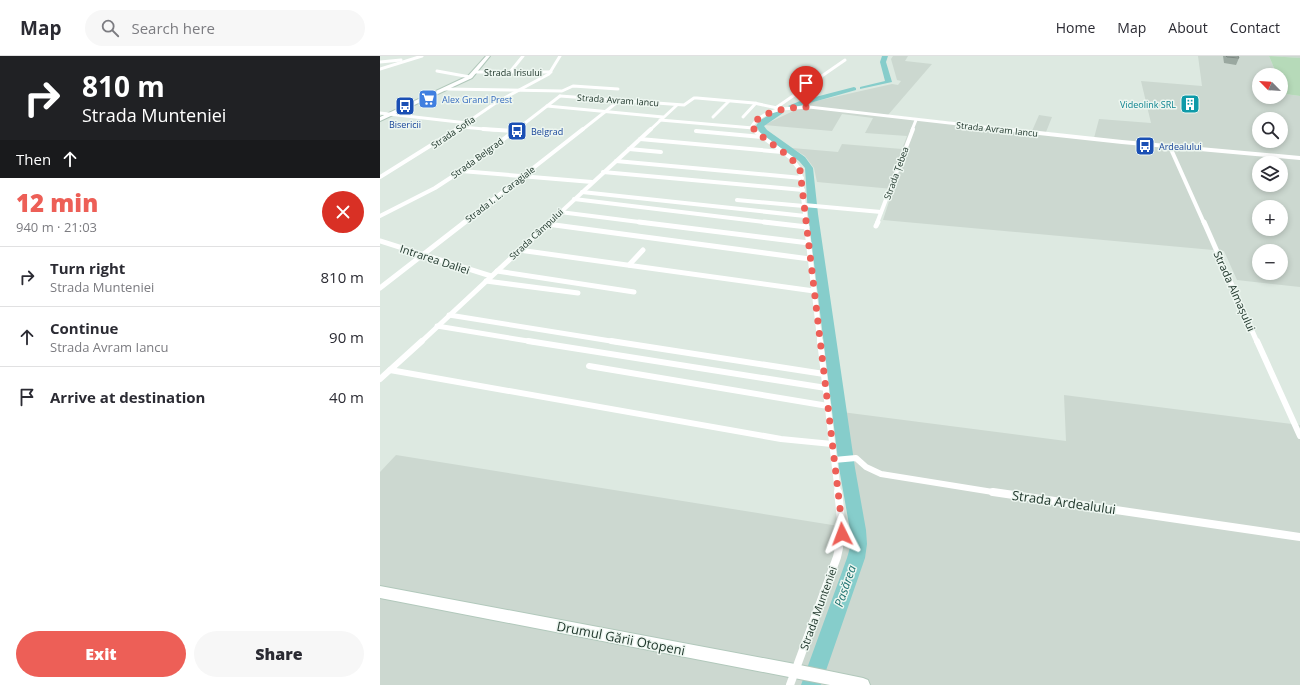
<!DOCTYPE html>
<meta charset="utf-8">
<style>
body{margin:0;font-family:"Open Sans",sans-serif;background:#f7f7f7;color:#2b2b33;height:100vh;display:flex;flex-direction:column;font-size:15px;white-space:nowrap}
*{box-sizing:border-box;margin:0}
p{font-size:13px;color:#7c7c81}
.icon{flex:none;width:22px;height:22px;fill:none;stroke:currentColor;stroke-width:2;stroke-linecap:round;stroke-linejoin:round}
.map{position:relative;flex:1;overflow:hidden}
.drawer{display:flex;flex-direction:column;background:#fff;width:380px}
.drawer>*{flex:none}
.guide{background:#202124;color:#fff;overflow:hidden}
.needle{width:26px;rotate:294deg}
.controls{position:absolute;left:872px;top:12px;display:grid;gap:8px}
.controls a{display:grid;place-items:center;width:36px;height:36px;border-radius:50%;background:#fff;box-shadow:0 2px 6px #0003;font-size:20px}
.pin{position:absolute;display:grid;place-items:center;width:34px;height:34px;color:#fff;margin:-41px -17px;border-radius:50% 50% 50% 0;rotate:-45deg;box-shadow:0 0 4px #0007}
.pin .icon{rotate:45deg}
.me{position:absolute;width:44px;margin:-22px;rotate:357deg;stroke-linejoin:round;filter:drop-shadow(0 0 3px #0008)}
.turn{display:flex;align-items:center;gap:14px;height:84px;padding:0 16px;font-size:18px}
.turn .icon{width:52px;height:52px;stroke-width:2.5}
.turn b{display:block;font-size:28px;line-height:34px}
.then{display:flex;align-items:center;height:38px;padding:0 16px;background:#0003;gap:8px;font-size:15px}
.round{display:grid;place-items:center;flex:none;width:42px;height:42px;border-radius:21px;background:#f7f7f7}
.headline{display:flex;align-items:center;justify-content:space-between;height:68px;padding:0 16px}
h1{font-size:24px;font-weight:800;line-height:30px;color:#ed5f57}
.action{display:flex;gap:8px;margin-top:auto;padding:8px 16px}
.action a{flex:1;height:46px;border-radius:24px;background:#ed5f57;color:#fff;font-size:16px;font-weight:800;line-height:46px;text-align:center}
.action a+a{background:#f7f7f7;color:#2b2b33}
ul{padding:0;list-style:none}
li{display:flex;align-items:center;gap:12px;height:60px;padding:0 16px;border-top:1px solid #e1e1e2}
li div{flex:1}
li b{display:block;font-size:15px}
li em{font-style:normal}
header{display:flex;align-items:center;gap:24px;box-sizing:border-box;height:56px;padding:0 20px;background:#fff;border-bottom:1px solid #e1e1e2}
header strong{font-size:19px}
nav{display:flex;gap:22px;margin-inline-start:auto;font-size:14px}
.search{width:280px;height:36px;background:#f7f7f7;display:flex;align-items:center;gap:10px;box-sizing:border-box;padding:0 14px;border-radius:22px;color:#7c7c81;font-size:15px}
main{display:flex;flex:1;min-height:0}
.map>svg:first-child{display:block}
.built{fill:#ccd8d0;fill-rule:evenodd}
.green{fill:#b6dab9}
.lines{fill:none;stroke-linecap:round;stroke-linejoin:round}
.river{fill:#86cdcb;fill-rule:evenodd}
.secondary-casing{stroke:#b1c8bb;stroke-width:2}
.street-far4{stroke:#fff;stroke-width:3}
.street-far3{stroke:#fff;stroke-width:4}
.street-far2{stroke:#fff;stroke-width:5}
.street-far1{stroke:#fff;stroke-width:6}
.street{stroke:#fff;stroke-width:8}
.secondary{fill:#fff;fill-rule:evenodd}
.wall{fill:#9aa8a0}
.building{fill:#b3c3ba;stroke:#7d8882}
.route{stroke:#ed5f57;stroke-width:7;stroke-dasharray:0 12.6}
.labels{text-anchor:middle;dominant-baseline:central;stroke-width:3;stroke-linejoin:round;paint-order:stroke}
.far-street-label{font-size:9px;fill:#20372c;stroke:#edf6f0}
.far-shop-label{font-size:9px;fill:#366cbe;stroke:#edf6f0;text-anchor:start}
.far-culture-label{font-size:9px;fill:#0d838f;stroke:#edf6f0;text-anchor:end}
.far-transit-label{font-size:9px;fill:#164399;stroke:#edf6f0;text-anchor:start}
.street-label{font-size:11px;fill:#20372c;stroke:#edf6f0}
.water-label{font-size:12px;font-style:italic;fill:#1c716f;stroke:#edf6f0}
.near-street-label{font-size:13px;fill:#20372c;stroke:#edf6f0}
</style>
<header>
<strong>Map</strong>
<div class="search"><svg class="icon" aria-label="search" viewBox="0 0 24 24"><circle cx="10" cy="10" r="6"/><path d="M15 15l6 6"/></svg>Search here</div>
<nav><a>Home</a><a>Map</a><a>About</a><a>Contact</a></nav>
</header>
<main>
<section class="drawer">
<div class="guide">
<div class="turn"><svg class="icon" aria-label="right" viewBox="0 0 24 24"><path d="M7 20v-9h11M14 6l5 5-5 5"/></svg><div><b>810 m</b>Strada Munteniei</div></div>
<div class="then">Then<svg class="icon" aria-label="ahead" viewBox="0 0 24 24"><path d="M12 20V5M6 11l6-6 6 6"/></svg></div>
</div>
<div class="headline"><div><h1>12 min</h1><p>940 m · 21:03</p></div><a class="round" style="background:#d93025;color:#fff"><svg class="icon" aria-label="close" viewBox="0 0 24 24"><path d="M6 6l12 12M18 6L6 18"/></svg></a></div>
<ul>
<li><svg class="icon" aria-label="right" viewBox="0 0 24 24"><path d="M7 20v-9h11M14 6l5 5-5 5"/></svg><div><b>Turn right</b><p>Strada Munteniei</p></div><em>810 m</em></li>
<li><svg class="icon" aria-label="ahead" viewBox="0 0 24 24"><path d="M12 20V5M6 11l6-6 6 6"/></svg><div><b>Continue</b><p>Strada Avram Iancu</p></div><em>90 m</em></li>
<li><svg class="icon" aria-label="arrive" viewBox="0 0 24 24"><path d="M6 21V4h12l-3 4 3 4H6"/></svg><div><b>Arrive at destination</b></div><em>40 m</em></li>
</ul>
<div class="action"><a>Exit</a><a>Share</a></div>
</section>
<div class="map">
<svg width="920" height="629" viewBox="0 0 920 629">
<rect width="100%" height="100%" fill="#dde9e1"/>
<g class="built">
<path d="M513 0H528L525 5 552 8 508 59 652 75 659 59 672 61 666 76 714 82 719 63 771 67 761 25 822 30 818 0H920V2L889 0 897 19H879V41H901V29L905 38 920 40V231L857 224 844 195 503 164 513 133 437 126 434 112 425 100 412 92 458 96 462 88 522 93 527 80 485 77 493 62 462 58 452 75 384 69 432 46 512 28 518 29 521 25 517 24 511 3ZM879 63H901V85H879ZM879 107H901V129H879ZM879 151H901V173H879ZM879 195H901V217H879Z"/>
<path d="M684 339 920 369V629H0V416L16 399 471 472 463 431 454 355 686 385Z"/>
</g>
<path class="green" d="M889 0 920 2V40L905 38 901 29V19H897Z"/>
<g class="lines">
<g class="river">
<path d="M502 0H508L506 6 512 26 480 33V31L505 25 500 6Z"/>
<path d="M474 31 476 32V34L412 52 408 50 420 45Z"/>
<path d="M396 55H402L403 57 384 70 387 74 425 101 433 112 438 158 475 412 486 474 487 488 485 502 441 629H421L467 502 471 488 470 474 459 412 428 158 425 112 419 105 381 78 376 70 379 65Z"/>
</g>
<defs>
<g id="secondary">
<path d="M106 0H110L92 22 0 65V61L88 20Z"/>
<path d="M0 530 415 608 483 622 488 624 490 629H450L0 542Z"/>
</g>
</defs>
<use href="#secondary" class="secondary-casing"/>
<g class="street-far4">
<path d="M0 6 21 4"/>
<path d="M0 13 42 0"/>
<path d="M57 15 90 21"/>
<path d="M95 16H171"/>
<path d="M130 16 143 0"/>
<path d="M65 33 182 35 193 30 238 33"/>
<path d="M180 40 304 49 314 42H317L374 47 402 53 429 51 631 74"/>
<path d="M167 50 283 61"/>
<path d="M397 51 465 4"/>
<path d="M0 57 87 67"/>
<path d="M333 61 349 45"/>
<path d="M363 61 376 47"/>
<path d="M280 64 373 72"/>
<path d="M82 71 115 74"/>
<path d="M76 74 117 46 169 18 180 0"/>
<path d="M136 74 180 40"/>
<path d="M202 74 240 44"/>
<path d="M270 74 297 49"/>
<path d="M374 74 372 70C378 60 390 56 401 53"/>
<path d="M532 74 536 64"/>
</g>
<g class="street-far3">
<path d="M103 73 133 75"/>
<path d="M374 73 376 76 411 102 420 114 426 167"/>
<path d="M622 73 742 86 920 102"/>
<path d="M316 75 382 81"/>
<path d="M260 83 402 96"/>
<path d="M790 91 824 167"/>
<path d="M249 93 281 96"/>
<path d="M236 105 422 122"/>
<path d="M81 115 212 126"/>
<path d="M223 116 423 134"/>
<path d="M0 121 77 73"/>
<path d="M202 136 425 160"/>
<path d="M194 143 392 167"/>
<path d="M357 144 424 150"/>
<path d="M424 149 501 156"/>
<path d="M180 156 267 167"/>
<path d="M0 160 55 132 81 115 137 73"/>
<path d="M83 167 203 73"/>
<path d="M169 167 271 73"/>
<path d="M497 167 533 73"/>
</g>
<g class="street-far2">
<path d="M259 166 429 187"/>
<path d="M384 166 427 171"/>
<path d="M426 166 440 286"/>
<path d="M824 166 877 286"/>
<path d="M167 168 430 203"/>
<path d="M496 170 498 166"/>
<path d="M0 185 111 220"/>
<path d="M139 194 434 235"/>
<path d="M249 209 263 194"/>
<path d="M117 215 254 236"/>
<path d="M106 225 198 237"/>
<path d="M0 232 85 166"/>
<path d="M69 259 237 286"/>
<path d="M57 270 154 286"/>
<path d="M41 286 170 166"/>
</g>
<g class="street-far1">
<path d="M148 285 446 332"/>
<path d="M231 285 444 318"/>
<path d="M440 285 458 437"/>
<path d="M877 285 920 380"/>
<path d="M209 310 448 350"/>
<path d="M10 314 401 383 452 388"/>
<path d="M0 323 42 285"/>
<path d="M454 404 476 402 486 411 501 418 619 437"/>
</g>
<g class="street">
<path d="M613 436 920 481"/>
<path d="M410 629 457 501C463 478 461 459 458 436"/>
</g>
<use href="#secondary" class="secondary"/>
</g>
<path class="wall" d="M843 0H858L859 2 856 9 844 7Z"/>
<path class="building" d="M846 0H858L859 2 847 1Z"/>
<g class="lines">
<path class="route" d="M426 51C411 51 379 55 372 70L376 76 411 102 420 114 462 469V478"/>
</g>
<defs>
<symbol id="supermarket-square" viewBox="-11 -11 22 22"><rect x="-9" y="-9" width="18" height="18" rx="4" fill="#3f7fe0" stroke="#edf6f0"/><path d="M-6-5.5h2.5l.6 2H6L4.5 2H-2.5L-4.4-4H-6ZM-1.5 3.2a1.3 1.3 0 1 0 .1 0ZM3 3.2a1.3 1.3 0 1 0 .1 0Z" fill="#fff"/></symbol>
<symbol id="building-square" viewBox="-11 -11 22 22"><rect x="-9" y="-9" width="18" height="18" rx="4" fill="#0f9aa8" stroke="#edf6f0"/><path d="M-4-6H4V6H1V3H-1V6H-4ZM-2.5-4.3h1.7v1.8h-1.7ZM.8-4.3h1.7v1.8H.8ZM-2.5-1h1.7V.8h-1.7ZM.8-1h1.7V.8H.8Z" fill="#fff"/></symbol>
<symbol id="bus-square" viewBox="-11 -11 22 22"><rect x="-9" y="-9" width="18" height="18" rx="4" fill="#1a4fb4" stroke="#edf6f0"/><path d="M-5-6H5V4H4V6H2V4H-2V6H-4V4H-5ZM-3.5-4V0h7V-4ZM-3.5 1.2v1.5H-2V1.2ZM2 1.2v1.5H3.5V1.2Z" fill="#fff"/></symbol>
</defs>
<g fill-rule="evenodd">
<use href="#supermarket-square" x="37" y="32" width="22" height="22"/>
<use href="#building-square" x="799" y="37" width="22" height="22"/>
<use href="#bus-square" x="14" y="39" width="22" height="22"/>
<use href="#bus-square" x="126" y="64" width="22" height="22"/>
<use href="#bus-square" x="754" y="79" width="22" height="22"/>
</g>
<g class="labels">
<g class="far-street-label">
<text x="133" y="16">Strada Irisului</text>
<text transform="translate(238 44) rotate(4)">Strada Avram Iancu</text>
<text transform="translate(617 73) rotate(6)">Strada Avram Iancu</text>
<text transform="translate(73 76) rotate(-34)">Strada Sofia</text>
<text transform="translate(97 102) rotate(-36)">Strada Belgrad</text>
<text transform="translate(516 117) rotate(-70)">Strada Țebea</text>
<text transform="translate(120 138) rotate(-38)">Strada I. L. Caragiale</text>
<text transform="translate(156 178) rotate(-43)">Strada Câmpului</text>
</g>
<g class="far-shop-label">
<text x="62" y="43">Alex Grand Prest</text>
</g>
<g class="far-culture-label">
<text x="796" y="48">Videolink SRL</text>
</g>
<g class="far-transit-label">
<text x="25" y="68" text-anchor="middle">Bisericii</text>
<text x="151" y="75">Belgrad</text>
<text x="779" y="90">Ardealului</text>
</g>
<g class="street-label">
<text transform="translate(55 203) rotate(18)">Intrarea Daliei</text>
<text transform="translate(855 235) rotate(66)">Strada Almașului</text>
<text transform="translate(438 552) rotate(-70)">Strada Munteniei</text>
</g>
<g class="water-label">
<text transform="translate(465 530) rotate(-71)">Pasărea</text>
</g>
<g class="near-street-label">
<text transform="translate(684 446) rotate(8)">Strada Ardealului</text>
<text transform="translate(241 582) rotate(11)">Drumul Gării Otopeni</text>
</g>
</g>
</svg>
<div class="controls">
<a><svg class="needle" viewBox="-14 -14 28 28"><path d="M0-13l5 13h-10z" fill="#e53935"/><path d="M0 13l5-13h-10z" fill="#7c7c81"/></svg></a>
<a><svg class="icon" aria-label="search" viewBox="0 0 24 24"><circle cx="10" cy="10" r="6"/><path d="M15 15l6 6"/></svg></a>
<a><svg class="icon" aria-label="layers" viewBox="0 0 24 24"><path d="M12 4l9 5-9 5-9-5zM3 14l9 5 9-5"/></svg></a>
<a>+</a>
<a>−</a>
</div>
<div class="pin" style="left:426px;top:51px;background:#d93025"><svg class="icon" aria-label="arrive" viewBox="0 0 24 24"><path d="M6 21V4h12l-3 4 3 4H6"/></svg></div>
<svg class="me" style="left:462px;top:478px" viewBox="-20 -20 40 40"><path d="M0-17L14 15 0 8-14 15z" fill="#ed5f57" stroke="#fff" stroke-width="4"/></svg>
</div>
</main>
